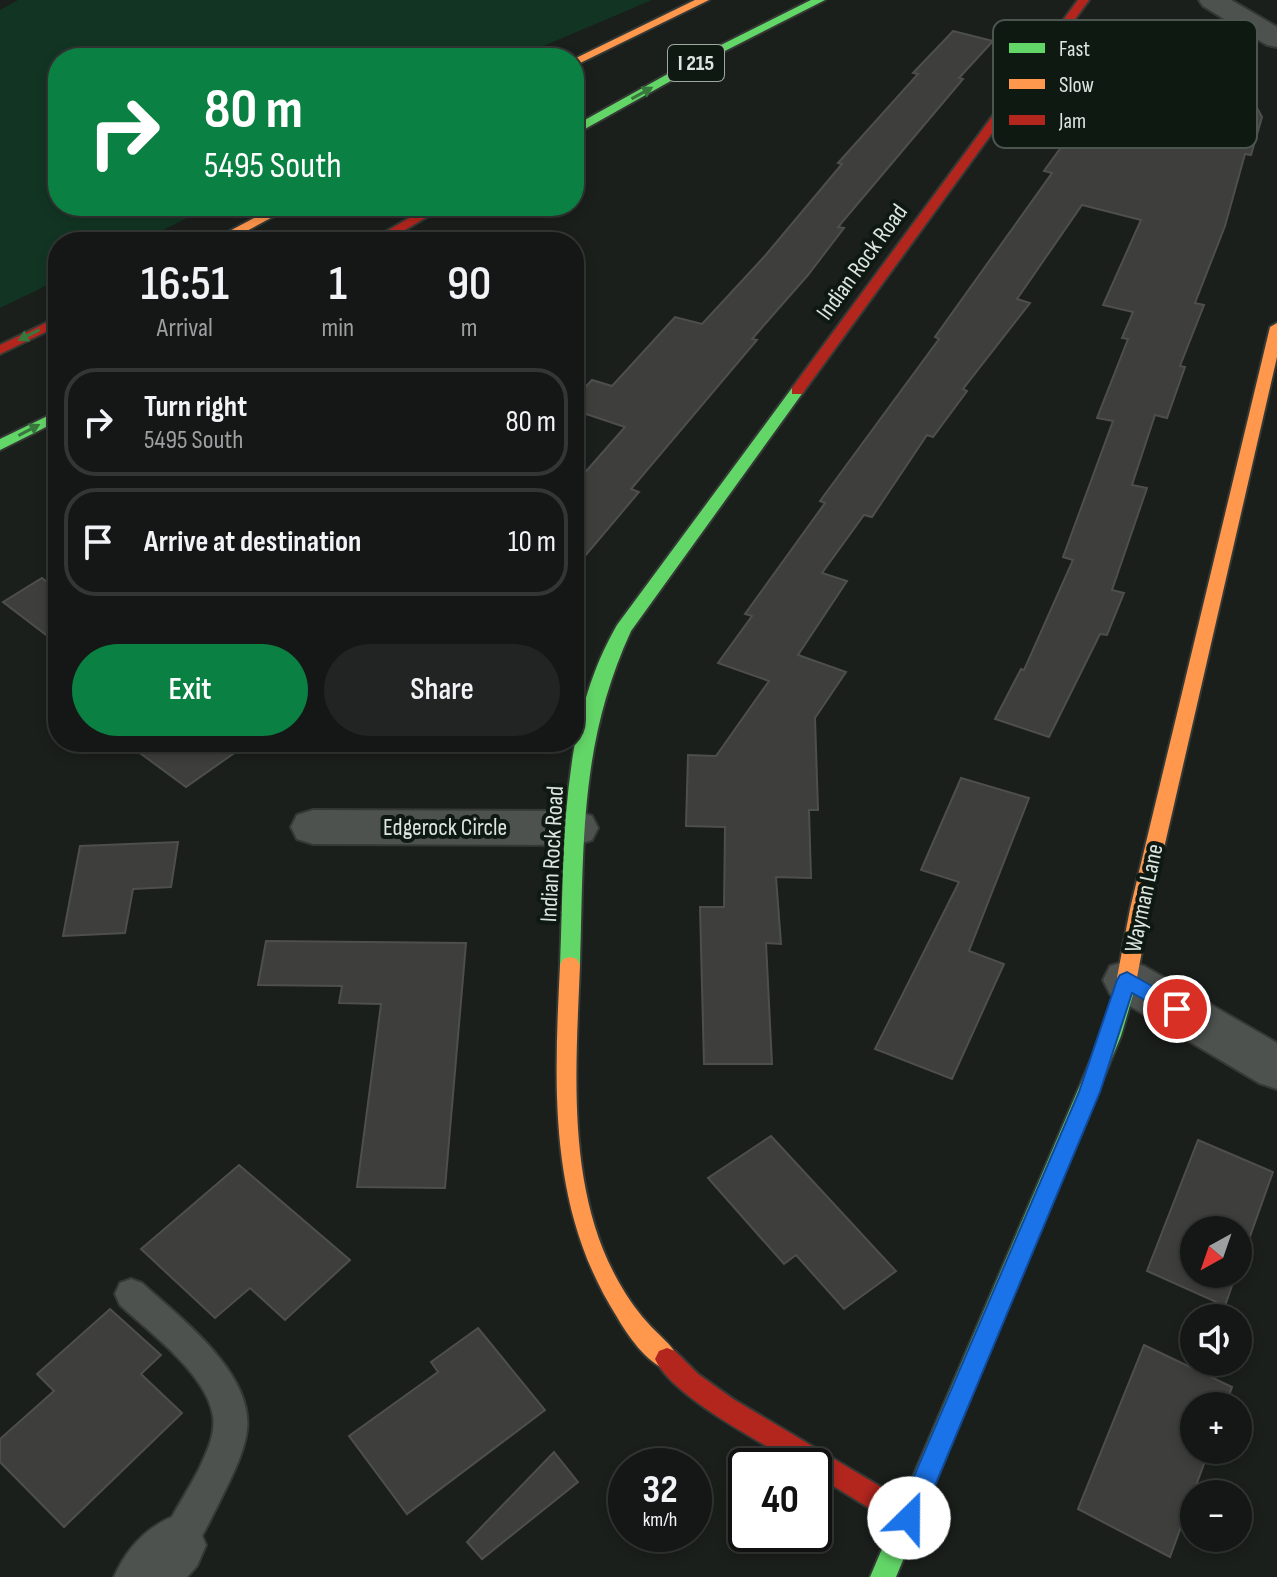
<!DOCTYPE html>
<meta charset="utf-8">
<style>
body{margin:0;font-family:"Sofia Sans Condensed",sans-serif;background:#212422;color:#f1f3f6;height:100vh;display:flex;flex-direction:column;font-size:30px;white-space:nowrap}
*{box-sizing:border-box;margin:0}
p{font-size:26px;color:#9d9fa0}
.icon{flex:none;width:44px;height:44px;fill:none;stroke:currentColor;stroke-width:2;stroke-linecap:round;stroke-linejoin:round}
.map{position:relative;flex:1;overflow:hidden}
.panel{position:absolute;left:48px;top:232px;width:536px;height:520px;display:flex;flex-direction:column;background:#141715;border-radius:32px;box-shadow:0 4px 12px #0003,0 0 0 2px #333634}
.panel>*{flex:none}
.guide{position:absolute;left:48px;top:48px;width:536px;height:168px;border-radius:32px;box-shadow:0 4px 12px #0003,0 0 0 2px #333634;background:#0b8043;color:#fff;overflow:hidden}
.needle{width:52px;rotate:220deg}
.controls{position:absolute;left:1180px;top:1216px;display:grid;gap:16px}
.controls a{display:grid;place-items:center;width:72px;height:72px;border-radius:50%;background:#141715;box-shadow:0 4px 12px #0003,0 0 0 2px #333634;font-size:40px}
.speed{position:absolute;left:608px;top:1448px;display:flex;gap:16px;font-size:40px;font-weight:700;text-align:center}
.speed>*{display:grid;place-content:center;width:104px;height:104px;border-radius:50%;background:#141715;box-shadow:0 4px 12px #0003,0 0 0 2px #333634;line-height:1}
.speed small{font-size:20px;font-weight:400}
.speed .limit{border:4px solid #111;border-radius:12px;background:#fff;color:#111}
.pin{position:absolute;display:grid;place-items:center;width:68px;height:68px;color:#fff;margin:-34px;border:4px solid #fff;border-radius:50%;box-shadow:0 2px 8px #0007}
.me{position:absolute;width:88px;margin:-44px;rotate:23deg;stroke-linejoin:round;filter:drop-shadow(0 0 6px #0008)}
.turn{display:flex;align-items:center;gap:28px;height:168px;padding:0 24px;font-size:36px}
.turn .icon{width:104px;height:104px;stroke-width:2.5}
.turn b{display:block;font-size:56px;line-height:68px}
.eta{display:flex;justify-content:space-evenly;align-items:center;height:136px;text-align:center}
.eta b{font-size:48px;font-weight:600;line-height:56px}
.primary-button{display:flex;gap:16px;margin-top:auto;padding:16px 24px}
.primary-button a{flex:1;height:92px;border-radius:48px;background:#0b8043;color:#fff;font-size:32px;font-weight:600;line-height:92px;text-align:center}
.primary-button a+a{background:#212422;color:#f1f3f6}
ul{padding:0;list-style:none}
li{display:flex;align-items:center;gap:24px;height:108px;margin:0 16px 12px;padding:0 8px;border:4px solid #333634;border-radius:32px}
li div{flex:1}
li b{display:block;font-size:30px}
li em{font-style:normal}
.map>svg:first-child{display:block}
.green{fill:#123523}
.building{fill:#3e3e3d;stroke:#4f4e4e;stroke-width:2}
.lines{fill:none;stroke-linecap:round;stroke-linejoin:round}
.lane-casing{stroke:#343935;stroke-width:4}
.street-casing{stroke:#343935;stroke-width:4}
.fast-casing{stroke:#343935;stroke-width:4}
.slow-casing{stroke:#343935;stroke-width:4}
.jam-casing{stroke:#343935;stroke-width:4}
.lane{fill:#4d524f;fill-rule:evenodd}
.street{fill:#4d524f;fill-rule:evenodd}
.fast{fill:#63d668;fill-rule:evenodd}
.slow{fill:#ff974d;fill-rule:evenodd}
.jam{fill:#b3261e;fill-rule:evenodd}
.oneway{fill:#38783d}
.route{fill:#1a73e8;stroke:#114b97;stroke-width:2}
.labels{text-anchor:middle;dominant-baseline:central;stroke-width:8;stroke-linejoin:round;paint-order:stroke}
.shield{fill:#0e1912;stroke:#9fa8a2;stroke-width:2}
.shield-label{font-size:22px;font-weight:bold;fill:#dde5e0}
.street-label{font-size:24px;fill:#dde5e0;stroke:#0e1912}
.key{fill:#0e1912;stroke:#4c5650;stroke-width:2}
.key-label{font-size:22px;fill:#dde5e0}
</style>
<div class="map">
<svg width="1277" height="1577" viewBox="0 0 1277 1577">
<rect width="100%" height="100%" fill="#1a1f1c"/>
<path class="green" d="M18 0H652L515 58H58V206H212L138 242H58V280L0 308V10Z"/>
<g class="building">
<path d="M1170 20 1216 41 1229 55 1262 117 1251 155 1245 154 1225 226 1195 303 1204 305 1180 366 1185 367 1167 418 1155 415 1132 485 1147 488 1112 590 1124 593 1107 635 1100 634 1049 737 995 719 1021 669 1024 670 1073 560 1063 557 1113 421 1097 418 1128 339 1122 338 1133 312 1103 305 1141 220 1082 205 1017 299 1030 303 963 389 967 391 933 437 927 435 872 517 864 515 822 573 847 581 798 655 846 672 815 718 818 810H809L811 878 776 877 781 944 766 943 772 1064H704L700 907H724L725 827 686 826 688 755 716 756 769 681 718 663 752 616 745 614 825 503 820 501 939 339 935 337 1052 173 1044 171 1119 67 1109 64 1132 35Z"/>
<path d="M953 31 993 41 959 78 963 79 838 227 844 228 808 275 752 339 757 340 631 489 639 492 574 569V485L625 427 574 410V399L592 380 612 386 675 317 702 324 764 257 842 164 838 163 918 74 913 73Z"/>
<path d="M42 578 58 590V644L3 602Z"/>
<path d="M125 742H250L186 787Z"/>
<path d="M961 778 1029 798 969 951 1004 964 952 1079 875 1049 959 882 921 870Z"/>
<path d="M178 842 171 887 133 889 125 933 63 936 80 846Z"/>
<path d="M266 941 466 943 445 1188 357 1187 381 1004 339 1003 342 986 258 985Z"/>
<path d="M771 1136 896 1271 844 1309 796 1255 784 1264 708 1178Z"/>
<path d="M1198 1140 1273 1172 1238 1270V1230H1194V1274H1236L1225 1306 1147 1271Z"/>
<path d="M239 1165 350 1260 285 1320 250 1288 215 1318 141 1249Z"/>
<path d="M110 1309 161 1355 141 1374 182 1413 64 1527 0 1462V1439L54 1391 37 1374Z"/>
<path d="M478 1328 545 1410 407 1514 349 1436 438 1372 431 1362Z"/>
<path d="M1144 1345 1232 1387 1225 1406H1194V1450H1209L1170 1557 1078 1509Z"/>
<path d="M554 1452 578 1482 482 1559 467 1542Z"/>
</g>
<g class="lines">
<defs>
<path id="lane" d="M131 1279 142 1283C179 1317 254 1373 247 1430 244 1455 229 1482 218 1505 207 1525 197 1554 176 1563L163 1558 158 1545C169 1518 186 1495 199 1469 206 1454 216 1434 213 1416 207 1374 149 1332 120 1305L115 1294 120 1283Z"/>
<g id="street">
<path d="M1199 0H1231L1277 27V47L1267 45 1203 6Z"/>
<path d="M313 810 576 811 592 816 598 828 592 840 576 845 313 844 297 839 291 827 297 815Z"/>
<path d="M1127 961 1144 966 1277 1043V1089L1259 1083 1110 994 1103 980 1110 966Z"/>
<path d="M176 1515 197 1524 206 1545 197 1566 187 1577H114C127 1548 146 1527 176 1515Z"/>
</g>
<g id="fast">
<path d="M811 0H825L719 54 574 135V126L711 50Z"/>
<path d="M797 387 804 391 631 631C579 744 584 844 580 965L577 971 570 973 563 971 560 965C565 851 558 727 617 625L792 388Z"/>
<path d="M58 411V421L0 450V439Z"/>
<path d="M1125 980 1132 982 1135 988 1121 1036 896 1577H870L1101 1036 1115 988 1118 982Z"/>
</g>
<g id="slow">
<path d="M695 0H709L574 66V59Z"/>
<path d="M277 206H293L226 242H209Z"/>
<path d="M1277 323V357L1150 909 1135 988 1132 994 1125 996 1118 994 1115 988 1130 909 1270 327Z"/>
<path d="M570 957 577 959 580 965C576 1067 566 1184 616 1277 624 1292 635 1309 647 1322 657 1334 672 1344 679 1359L675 1367 667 1370C646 1362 628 1336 617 1317 548 1208 554 1089 560 965L563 959Z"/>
</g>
<g id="jam">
<path d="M1078 0H1089L802 394H792V388Z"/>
<path d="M430 206H445L385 242H368Z"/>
<path d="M58 317V326L0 354V345Z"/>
<path d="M667 1348 675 1351 698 1374 733 1399 918 1509 921 1518 918 1527 909 1530 900 1527 814 1474V1466H801C763 1443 672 1397 655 1359L659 1351Z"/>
</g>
</defs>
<use href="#lane" class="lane-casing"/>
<use href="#street" class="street-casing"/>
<use href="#fast" class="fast-casing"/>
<use href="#slow" class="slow-casing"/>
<use href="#jam" class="jam-casing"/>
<use href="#lane" class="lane"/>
<use href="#street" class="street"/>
<use href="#fast" class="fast"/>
<use href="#slow" class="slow"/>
<use href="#jam" class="jam"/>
</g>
<defs><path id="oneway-solid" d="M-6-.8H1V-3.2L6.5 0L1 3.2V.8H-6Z" transform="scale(2)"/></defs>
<g class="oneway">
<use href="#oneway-solid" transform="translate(642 93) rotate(-29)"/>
<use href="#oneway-solid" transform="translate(29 335) rotate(153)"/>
<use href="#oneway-solid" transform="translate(29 430) rotate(-28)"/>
</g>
<path class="route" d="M1127 972 1184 1004 1187 1009 1184 1015 1177 1018 1132 993 1100 1092 918 1526 909 1530 900 1526 896 1518 1079 1092 1117 980 1120 975Z"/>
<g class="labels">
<rect class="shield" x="668" y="45" width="56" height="36" rx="6"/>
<g class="shield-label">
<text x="696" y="63">I 215</text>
</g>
<g class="street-label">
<text transform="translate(862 262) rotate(-54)">Indian Rock Road</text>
<text x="445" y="827">Edgerock Circle</text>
<text transform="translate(552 854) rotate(-87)">Indian Rock Road</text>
<text transform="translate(1144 898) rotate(-78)">Wayman Lane</text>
</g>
</g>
<rect x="993" y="20" width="264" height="128" rx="12" class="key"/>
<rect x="1009" y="43" width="36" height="10" fill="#63d668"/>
<rect x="1009" y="79" width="36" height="10" fill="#ff974d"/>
<rect x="1009" y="115" width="36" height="10" fill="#b3261e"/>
<g class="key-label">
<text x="1059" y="56">Fast</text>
<text x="1059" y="92">Slow</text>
<text x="1059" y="128">Jam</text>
</g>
</svg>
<div class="controls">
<a><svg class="needle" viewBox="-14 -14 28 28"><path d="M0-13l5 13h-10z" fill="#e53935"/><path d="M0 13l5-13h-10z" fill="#9d9fa0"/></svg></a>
<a><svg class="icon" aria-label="sound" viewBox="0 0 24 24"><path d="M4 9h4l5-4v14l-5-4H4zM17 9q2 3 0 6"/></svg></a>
<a>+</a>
<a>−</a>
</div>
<div class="speed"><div>32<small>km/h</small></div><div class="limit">40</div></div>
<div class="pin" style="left:1177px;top:1009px;background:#d93025"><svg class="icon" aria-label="arrive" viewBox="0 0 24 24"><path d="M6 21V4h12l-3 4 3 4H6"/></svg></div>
<svg class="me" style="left:909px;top:1518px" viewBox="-20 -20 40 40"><circle r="19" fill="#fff"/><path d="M0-13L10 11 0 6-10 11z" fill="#1a73e8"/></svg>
<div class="guide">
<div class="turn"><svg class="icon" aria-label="right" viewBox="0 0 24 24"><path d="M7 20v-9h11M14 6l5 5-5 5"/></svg><div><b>80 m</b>5495 South</div></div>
</div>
<section class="panel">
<div class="eta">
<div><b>16:51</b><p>Arrival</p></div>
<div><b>1</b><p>min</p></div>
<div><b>90</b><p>m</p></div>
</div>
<ul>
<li><svg class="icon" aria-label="right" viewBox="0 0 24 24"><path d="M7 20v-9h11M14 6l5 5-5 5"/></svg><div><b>Turn right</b><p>5495 South</p></div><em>80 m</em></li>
<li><svg class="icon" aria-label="arrive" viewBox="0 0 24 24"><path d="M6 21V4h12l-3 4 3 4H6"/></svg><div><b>Arrive at destination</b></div><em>10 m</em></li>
</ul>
<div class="primary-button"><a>Exit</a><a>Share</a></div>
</section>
</div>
